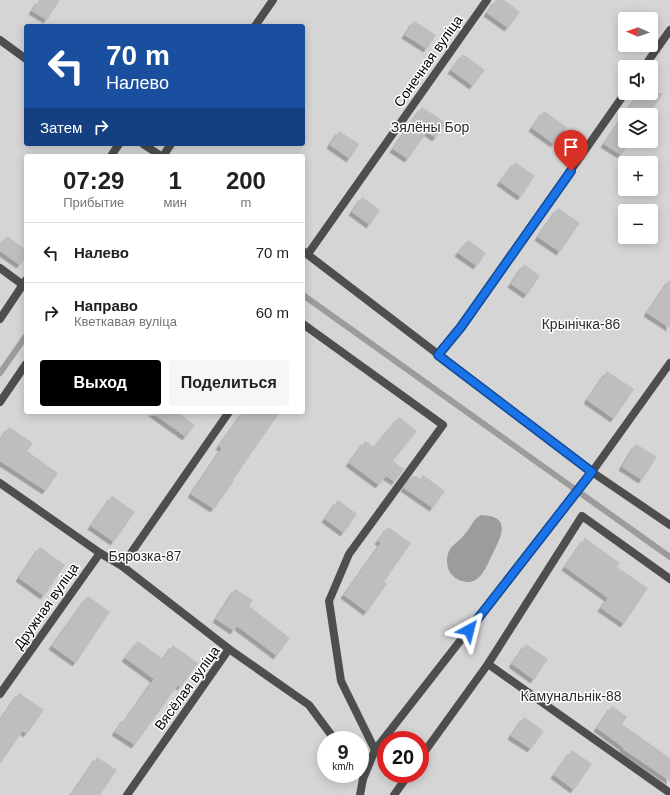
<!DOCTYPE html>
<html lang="ru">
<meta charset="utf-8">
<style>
body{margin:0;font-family:Helvetica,sans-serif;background:#f6f6f6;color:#202124;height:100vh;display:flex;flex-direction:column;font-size:15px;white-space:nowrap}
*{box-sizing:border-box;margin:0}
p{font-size:13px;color:#757577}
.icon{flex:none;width:22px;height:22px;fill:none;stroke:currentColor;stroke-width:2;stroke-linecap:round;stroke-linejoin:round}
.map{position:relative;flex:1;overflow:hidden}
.sheet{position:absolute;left:24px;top:154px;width:281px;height:260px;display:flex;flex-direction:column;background:#fff;border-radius:4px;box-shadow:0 2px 10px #0003}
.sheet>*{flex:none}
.top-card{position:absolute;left:24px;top:24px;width:281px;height:122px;border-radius:4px;box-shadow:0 2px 10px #0003;background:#1a4fa0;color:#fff;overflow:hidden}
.needle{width:26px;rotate:272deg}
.fabs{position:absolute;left:618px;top:12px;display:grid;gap:8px}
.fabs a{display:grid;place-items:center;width:40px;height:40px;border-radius:4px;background:#fff;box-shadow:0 2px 10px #0003;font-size:20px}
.speed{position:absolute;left:317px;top:731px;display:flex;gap:8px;font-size:20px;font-weight:700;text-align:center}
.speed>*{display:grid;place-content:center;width:52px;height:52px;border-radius:50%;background:#fff;box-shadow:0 2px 10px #0003;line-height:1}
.speed small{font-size:10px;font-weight:400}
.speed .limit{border:6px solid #d22;background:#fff;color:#111}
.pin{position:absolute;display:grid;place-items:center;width:34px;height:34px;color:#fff;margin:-41px -17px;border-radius:50% 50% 50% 0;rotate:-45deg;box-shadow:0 0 4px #0007}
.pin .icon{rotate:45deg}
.me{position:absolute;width:44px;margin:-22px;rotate:38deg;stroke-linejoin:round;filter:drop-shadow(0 0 3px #0008)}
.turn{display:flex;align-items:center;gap:14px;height:84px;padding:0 16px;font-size:18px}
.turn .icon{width:52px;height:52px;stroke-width:2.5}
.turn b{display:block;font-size:28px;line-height:34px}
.then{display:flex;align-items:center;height:38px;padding:0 16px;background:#0003;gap:8px;font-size:15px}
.eta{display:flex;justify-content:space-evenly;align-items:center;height:68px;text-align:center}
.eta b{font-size:24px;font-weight:600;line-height:28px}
.primary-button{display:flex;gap:8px;margin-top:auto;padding:8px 16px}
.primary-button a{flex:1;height:46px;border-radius:4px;background:#000;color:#fff;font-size:16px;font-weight:600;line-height:46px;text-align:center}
.primary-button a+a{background:#f6f6f6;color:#202124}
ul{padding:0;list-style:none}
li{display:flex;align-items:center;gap:12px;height:60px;padding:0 16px;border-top:1px solid #e0e0e0}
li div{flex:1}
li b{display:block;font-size:15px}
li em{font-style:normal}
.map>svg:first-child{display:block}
.green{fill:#d5d5d5;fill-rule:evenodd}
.water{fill:#9c9c9c}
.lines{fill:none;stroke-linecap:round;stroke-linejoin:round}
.stream{stroke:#9c9c9c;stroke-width:6}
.building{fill:#bebebe;filter:url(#shadow)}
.service{stroke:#4e4e4e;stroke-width:8}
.minor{stroke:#4e4e4e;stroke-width:8}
.route-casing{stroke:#114b97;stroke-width:10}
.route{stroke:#1a73e8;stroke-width:7}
.labels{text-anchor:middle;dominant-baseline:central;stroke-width:3;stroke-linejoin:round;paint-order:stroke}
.street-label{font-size:14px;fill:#000;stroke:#fff}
.park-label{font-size:14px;fill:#2c2c2c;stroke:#fff}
</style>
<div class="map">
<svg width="670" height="795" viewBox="0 0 670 795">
<defs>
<filter id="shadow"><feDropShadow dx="-3.5" dy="3.5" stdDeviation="0" flood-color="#0004"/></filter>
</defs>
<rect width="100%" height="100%" fill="#fff"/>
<path class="green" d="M0 0H670V795H0ZM625 19H651V45H625ZM26 26H303V144H26ZM625 67H651V93H625ZM625 115H651V141H625ZM26 156H303V412H26ZM625 163H651V189H625ZM625 211H651V237H625ZM326 740H360V774H326ZM386 740H420V774H386Z"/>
<path class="water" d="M481 515C513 516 501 537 492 555 488 563 484 574 477 579 476 580 471 582 469 582 462 582 457 580 452 575 449 572 447 567 447 562 447 546 456 545 464 535 472 527 471 521 481 515Z"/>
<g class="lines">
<g class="stream">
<path d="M303 295 670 557"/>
<path d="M0 373 26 336"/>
</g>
</g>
<g class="building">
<path d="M39 0H60L47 20 32 11Z"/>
<path d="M496 0H504L520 12 508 28 487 13Z"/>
<path d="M414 21 436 35 427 49 405 35Z"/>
<path d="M463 54 485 70 473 86 451 70Z"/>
<path d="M639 93H663L649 115H625V141H631L621 155 604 144Z"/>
<path d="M422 107 446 123 436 138 427 132 408 159 393 149Z"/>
<path d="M544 111 567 127 554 144 532 128Z"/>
<path d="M339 131 359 144 350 159 330 145Z"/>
<path d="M515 162 535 176 521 197 500 182Z"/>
<path d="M362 197 380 210 370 225 352 212Z"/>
<path d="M558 208 580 223 560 252 538 237Z"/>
<path d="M7 236 26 250V257L20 265 0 251V245Z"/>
<path d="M468 240 486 253 477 266 458 253Z"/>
<path d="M524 264 540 276 527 295 511 284Z"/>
<path d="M670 279V328L647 313Z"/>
<path d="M607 371 634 389 614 419 587 400Z"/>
<path d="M151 412H177L195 425 186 437Z"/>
<path d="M243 412H280L233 480 234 481 214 509 191 494 222 448 219 446Z"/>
<path d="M399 417 417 431 393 461 404 469 395 482 386 476 379 485 349 463 365 441 374 447Z"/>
<path d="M9 427 33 443 27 451 58 473 46 491 0 461V440Z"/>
<path d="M636 444 657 457 642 480 622 467Z"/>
<path d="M413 475 420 479 423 475 445 491 433 508 404 488Z"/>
<path d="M112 496 135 512 114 542 91 526Z"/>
<path d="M338 500 357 514 344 533 325 519Z"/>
<path d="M388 527 411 543 384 582 387 584 367 612 344 595 381 543 378 541Z"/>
<path d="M585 538 620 563 617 567 648 588 624 624 601 608 608 598 565 567Z"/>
<path d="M40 547 65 565 44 596 19 578Z"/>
<path d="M235 589 253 600 249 606 290 638 277 656 237 626 234 631 216 619Z"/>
<path d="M88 596 110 612 76 663 52 646Z"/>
<path d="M138 641 163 659 173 645 198 663 181 687 178 685 135 745 115 732 125 718 126 719 154 679 125 658Z"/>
<path d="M526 644 548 659 534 680 512 664Z"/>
<path d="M19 693 44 710 27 734 23 731 0 764V720Z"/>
<path d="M612 706 627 717 622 724 670 758V781L623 749 624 748 597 728Z"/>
<path d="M524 717 544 731 531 749 511 736Z"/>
<path d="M572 750 592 764 574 790 554 775Z"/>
<path d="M97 757 117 770 100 795H71Z"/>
</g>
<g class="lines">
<g class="service">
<path d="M255 26 273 0"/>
<path d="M0 40 26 59"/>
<path d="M644 67 670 30"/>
<path d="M143 144 161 156"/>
<path d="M111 156 119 144"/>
<path d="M163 156 171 144"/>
<path d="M303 251 592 472 670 525"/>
<path d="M308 254 487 0"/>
<path d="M0 268 23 285"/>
<path d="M0 319 26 280"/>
<path d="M303 324 443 425 349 554 329 601 341 681 375 750"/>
<path d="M438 355 461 327 625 93"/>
<path d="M0 402 26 364"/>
<path d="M0 483 100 553 122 566 229 649"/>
<path d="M122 566 229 412"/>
<path d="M488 664 670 793"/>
<path d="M0 694 100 553"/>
<path d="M420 758 488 664 582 516 670 579"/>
<path d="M363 779 375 750 592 472 670 363"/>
<path d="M127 795 229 649 309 705 335 740"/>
<path d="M394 795 409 774"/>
</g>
<path class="minor" d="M360 795 363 779"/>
</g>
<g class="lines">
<defs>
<path id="route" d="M469 630 592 472 438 355 461 327 571 171"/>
</defs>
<use href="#route" class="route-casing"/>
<use href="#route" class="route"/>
</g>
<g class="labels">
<g class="street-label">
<text transform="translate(428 61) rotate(-55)">Сонечная вуліца</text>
<text transform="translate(46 606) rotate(-55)">Дружная вуліца</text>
<text transform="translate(187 688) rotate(-54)">Вясёлая вуліца</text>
</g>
<g class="park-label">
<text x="430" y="127">Зялёны Бор</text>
<text x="581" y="324">Крынічка-86</text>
<text x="145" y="556">Бярозка-87</text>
<text x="571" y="696">Камунальнік-88</text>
</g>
</g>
</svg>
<div class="fabs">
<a><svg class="needle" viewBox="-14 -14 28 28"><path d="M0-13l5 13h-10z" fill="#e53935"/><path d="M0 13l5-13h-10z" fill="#757577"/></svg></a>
<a><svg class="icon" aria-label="sound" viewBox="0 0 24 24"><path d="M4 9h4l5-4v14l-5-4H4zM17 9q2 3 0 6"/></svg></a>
<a><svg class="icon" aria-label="layers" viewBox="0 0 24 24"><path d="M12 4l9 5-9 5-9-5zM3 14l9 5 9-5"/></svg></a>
<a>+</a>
<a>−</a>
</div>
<div class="speed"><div>9<small>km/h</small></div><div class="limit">20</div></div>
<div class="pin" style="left:571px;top:171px;background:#d93025"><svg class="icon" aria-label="arrive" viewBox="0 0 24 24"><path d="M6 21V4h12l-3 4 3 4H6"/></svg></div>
<svg class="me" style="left:469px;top:630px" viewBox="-20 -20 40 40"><path d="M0-17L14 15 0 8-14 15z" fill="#1a73e8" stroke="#fff" stroke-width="4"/></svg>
<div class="top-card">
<div class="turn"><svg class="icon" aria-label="left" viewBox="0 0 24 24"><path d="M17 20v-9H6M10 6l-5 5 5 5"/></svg><div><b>70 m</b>Налево</div></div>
<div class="then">Затем<svg class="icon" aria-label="right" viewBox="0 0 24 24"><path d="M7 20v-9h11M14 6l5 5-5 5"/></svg></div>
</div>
<section class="sheet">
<div class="eta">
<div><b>07:29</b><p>Прибытие</p></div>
<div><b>1</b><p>мин</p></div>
<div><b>200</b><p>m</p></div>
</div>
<ul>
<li><svg class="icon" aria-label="left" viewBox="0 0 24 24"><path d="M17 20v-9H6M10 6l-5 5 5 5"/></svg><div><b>Налево</b></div><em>70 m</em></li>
<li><svg class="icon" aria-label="right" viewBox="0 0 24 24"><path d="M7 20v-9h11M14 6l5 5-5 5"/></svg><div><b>Направо</b><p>Кветкавая вуліца</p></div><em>60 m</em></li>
</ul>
<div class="primary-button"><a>Выход</a><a>Поделиться</a></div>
</section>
</div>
